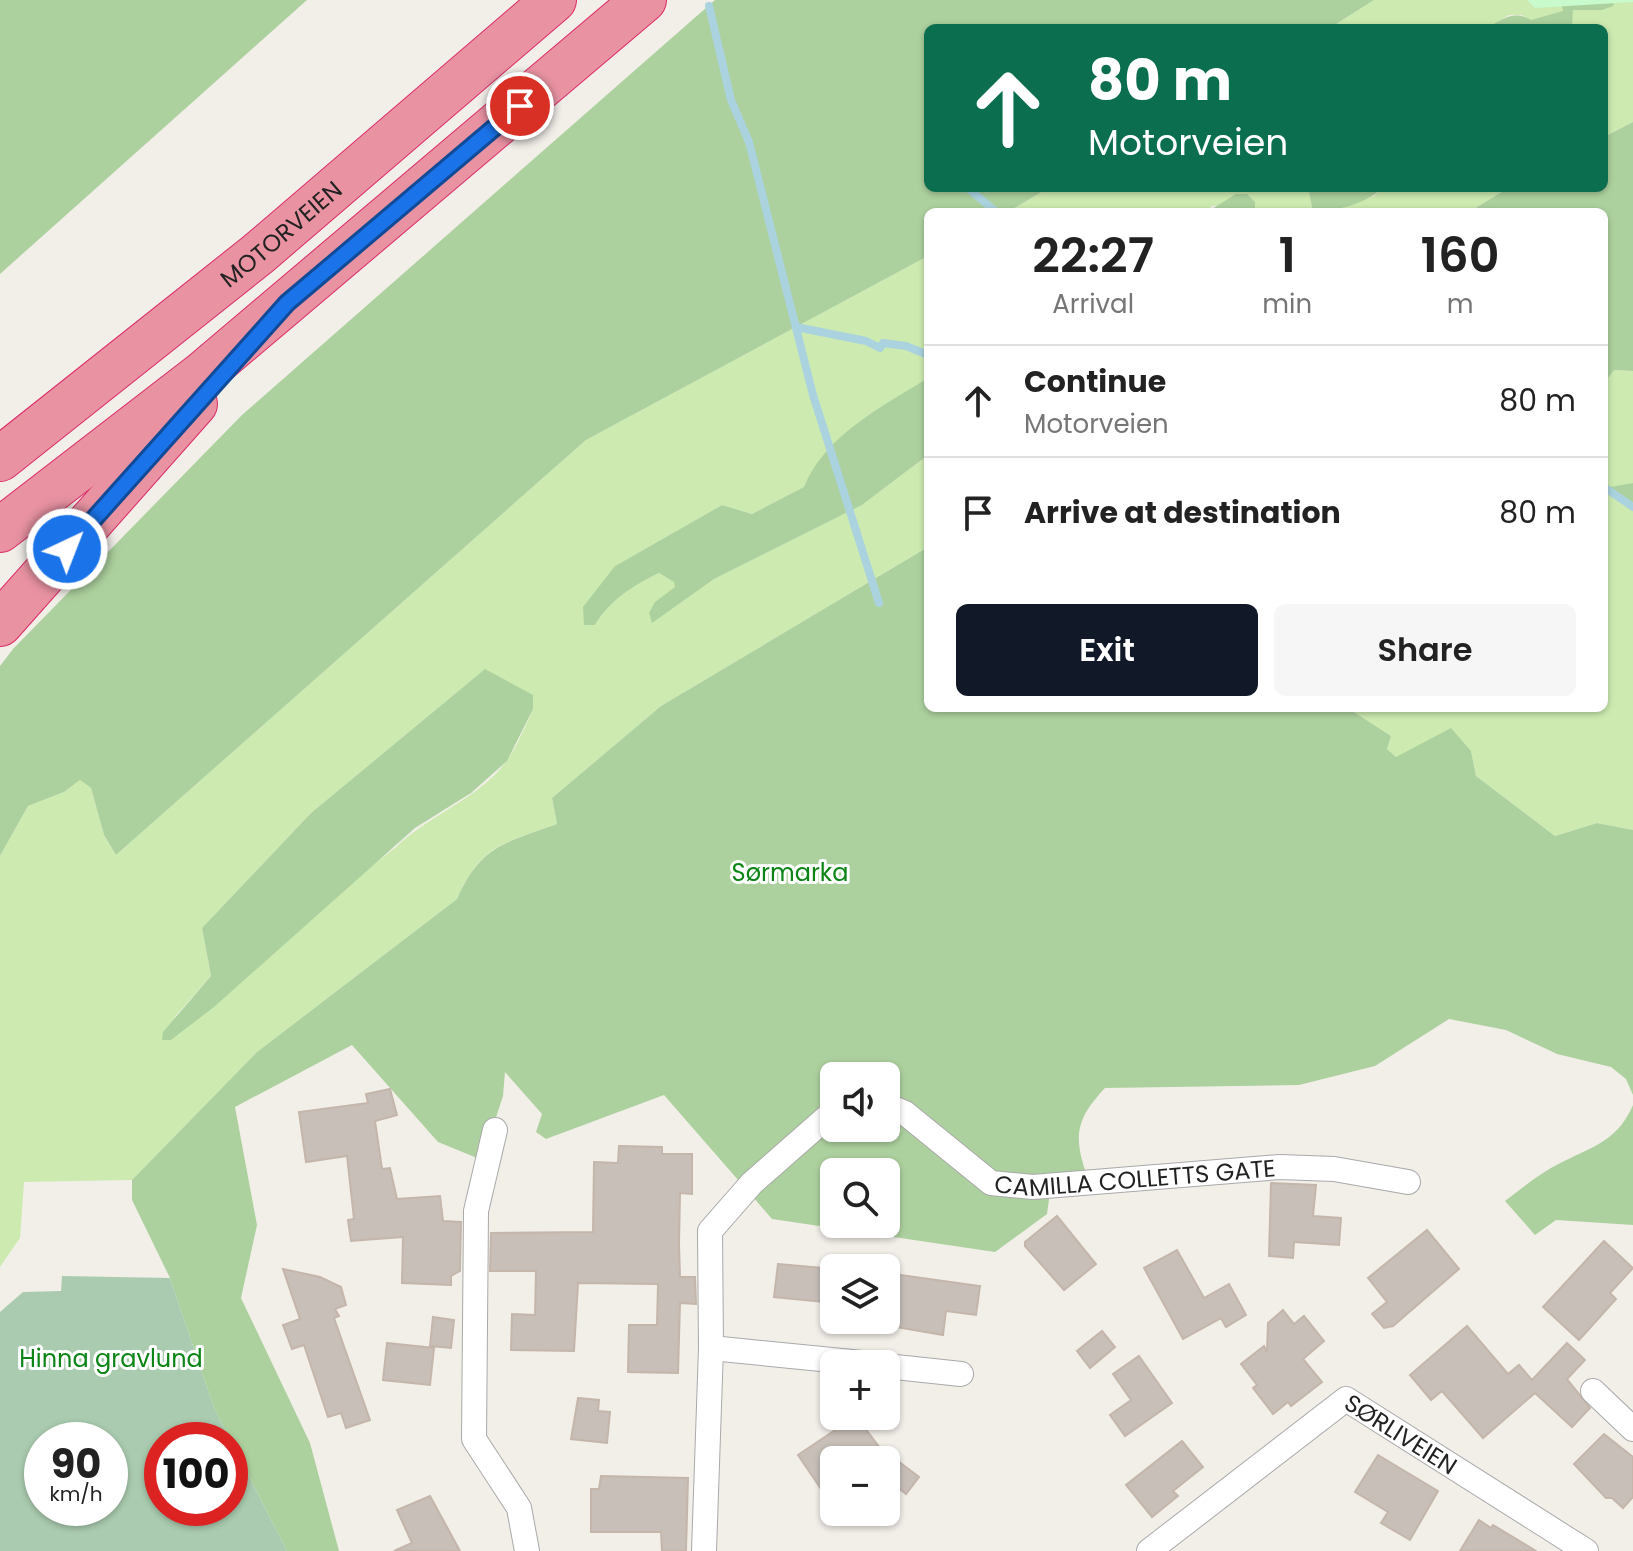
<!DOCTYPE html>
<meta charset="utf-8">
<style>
body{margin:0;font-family:Poppins,sans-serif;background:#f6f6f6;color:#222;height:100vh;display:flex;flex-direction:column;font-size:30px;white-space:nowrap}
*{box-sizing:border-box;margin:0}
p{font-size:26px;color:#767676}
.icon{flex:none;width:44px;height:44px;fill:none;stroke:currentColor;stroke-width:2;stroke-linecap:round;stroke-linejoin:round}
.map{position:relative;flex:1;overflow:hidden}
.side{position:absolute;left:924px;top:208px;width:684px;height:504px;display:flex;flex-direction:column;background:#fff;border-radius:12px;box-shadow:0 2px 6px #0004}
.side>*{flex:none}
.top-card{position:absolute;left:924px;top:24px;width:684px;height:168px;border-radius:12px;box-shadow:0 2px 6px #0004;background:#0b6e4f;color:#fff;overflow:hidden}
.buttons{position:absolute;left:820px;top:1062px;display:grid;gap:16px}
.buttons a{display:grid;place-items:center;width:80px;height:80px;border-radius:12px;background:#fff;box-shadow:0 2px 6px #0004;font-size:40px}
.speed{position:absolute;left:24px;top:1422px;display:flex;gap:16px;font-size:40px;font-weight:700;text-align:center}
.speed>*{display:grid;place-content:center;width:104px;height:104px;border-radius:50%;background:#fff;box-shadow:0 2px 6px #0004;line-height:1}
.speed small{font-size:20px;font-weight:400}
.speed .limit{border:12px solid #d22;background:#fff;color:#111}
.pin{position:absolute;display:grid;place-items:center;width:68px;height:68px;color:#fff;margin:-34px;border:4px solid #fff;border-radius:50%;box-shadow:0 2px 8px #0007}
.me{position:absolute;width:88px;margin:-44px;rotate:43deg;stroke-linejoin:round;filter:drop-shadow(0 0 6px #0008)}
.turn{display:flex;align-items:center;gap:28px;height:168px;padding:0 32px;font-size:36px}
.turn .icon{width:104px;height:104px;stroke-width:2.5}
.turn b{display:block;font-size:56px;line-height:68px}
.eta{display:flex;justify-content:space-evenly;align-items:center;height:136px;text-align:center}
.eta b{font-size:48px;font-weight:600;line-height:56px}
.action{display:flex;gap:16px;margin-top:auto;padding:16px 32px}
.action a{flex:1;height:92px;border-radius:12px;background:#111827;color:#fff;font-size:32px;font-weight:600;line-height:92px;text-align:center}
.action a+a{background:#f6f6f6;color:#222}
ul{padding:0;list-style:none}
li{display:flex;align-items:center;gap:24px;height:112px;padding:0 32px;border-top:2px solid #e0e0e0}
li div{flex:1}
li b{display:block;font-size:30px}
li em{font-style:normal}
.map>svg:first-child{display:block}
.grass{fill:#cdebb0;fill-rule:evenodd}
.forest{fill:#add19e;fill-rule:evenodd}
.cemetery{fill:#aacbaf;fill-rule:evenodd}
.park{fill:#c8facc}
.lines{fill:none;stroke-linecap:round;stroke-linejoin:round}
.stream{stroke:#aad3df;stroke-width:8}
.building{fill:#c7bfb8;stroke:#c4b6ab;stroke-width:2}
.street-casing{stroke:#a9a9a9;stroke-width:26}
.highway-casing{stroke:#dc2a67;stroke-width:46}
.street{stroke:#fff;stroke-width:24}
.highway{stroke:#e892a2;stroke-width:44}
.route-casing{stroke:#114b97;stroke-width:20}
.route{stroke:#1a73e8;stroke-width:14}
.labels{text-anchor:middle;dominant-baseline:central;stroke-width:6;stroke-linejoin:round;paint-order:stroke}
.street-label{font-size:24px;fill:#222;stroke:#fff}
.park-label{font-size:24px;fill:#0c8416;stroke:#fff}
</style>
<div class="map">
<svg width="1633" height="1551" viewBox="0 0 1633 1551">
<rect width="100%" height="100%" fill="#f2efe9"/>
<g class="grass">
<path d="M1374 0H1560L1564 11 1531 21 1522 15H1509L1487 28H1330Z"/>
<path d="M1615 0H1633V122L1604 137V28L1569 26 1573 10H1602Z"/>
<path d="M1048 188H1308L1313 212H1255V202L1212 206 1207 212H1008Z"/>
<path d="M1382 188H1508L1469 212H1325L1374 196Z"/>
<path d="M928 256V378C883 408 825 434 805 487L752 514 722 505 615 566 584 624 595 625C610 600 634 585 659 573L675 582V588L655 602 652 622 714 579 862 505 928 455V547L661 706 552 798 557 824C505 843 481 844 457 899L257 1052 132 1180 24 1182 20 1238 0 1267V856L28 806 64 792 80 780 91 788 104 835 116 855 586 440ZM484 670 533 709C525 726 518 745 507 760 481 798 428 815 395 848L173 1019 211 976 202 928 311 813Z"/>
<path d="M1613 370 1633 371V483L1607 492 1633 511V830L1597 823 1555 836 1476 776 1471 751 1396 757 1387 749 1391 736 1348 708H1604V383Z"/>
</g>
<g class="forest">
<path d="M0 0H307L0 274Z"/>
<path d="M715 0H1374L1330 28H928V188H1048L1008 212H928V256L586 440 116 855 104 835 91 788 80 780 64 792 28 806 0 856V666L13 649 242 415Z"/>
<path d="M1560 0H1615L1613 6 1602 10H1573L1572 28H1487C1503 19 1514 10 1531 20L1563 11Z"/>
<path d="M1633 122V371L1614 370 1604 383V212H1469L1508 188H1604V137Z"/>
<path d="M1308 188H1382C1368 203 1334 212 1313 212Z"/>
<path d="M1236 194H1247L1255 202V212H1207Z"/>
<path d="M928 378V455L862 505 714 579 652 623 649 613 655 602 675 587 674 582 659 573C634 585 610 600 595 625H584L583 607 615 566 722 505 752 514 804 487C825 435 883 406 928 378Z"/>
<path d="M1633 483V511L1606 492 1610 487Z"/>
<path d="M928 547V708H1348L1391 736 1387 749 1396 757 1451 728 1471 751 1476 776 1555 836 1597 823 1633 830V1095L1626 1079 1611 1067 1557 1054 1506 1030 1449 1019 1375 1066 1299 1085 1105 1088C1076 1119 1073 1136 1087 1176L1052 1178 1047 1214 995 1252 772 1219 664 1095 546 1139 536 1132 542 1114 505 1072 503 1096 482 1160 438 1142 352 1045 235 1107 257 1225 241 1298 310 1443 339 1551H287L214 1408 170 1278 132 1200V1180L257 1052 457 899C481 845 505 843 557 824L552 798 661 706ZM834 1076H886V1128H834ZM834 1172H886V1224H834Z"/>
<path d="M485 669 533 695V709L507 761 471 793 415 828 214 1007 171 1040H162L163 1032 211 976 202 928 311 813Z"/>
<path d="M1633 1105V1225L1556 1220 1535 1235 1505 1201C1520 1190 1535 1177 1551 1168 1586 1148 1616 1145 1633 1105Z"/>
</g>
<path class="cemetery" d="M62 1276 170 1278 214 1408 287 1551H0V1312L23 1292 61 1291ZM42 1440H110V1508H42ZM230 1440V1508H162V1440Z"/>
<path class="park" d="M1527 0H1633V2L1535 8Z"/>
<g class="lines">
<g class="stream">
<path d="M709 6 731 100 749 142 813 395 879 603"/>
<path d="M968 188 996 212"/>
<path d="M796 327 866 341 880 348 883 343 906 346 928 355"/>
<path d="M1604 487 1633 507"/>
</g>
</g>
<g class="building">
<path d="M390 1089 397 1115 375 1121 382 1169 390 1168 397 1199 440 1196 443 1221 461 1222 460 1271 451 1276V1285L402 1283 403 1237 351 1241 348 1220 354 1219 347 1156 306 1162 299 1112 368 1103 366 1094Z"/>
<path d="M619 1146 662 1147V1154H692V1194L680 1193 679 1244 680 1277H695L696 1304 680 1303 678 1373 628 1372 629 1325H657L658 1284 578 1283 574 1351 511 1350 512 1314 535 1315 536 1271H490L491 1233 593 1232 594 1162 618 1163Z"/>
<path d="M1271 1183 1316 1185 1313 1216 1341 1218 1339 1245 1294 1242 1293 1258 1269 1256Z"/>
<path d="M1057 1216 1096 1264 1064 1290 1025 1246V1242Z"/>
<path d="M1427 1230 1459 1269 1393 1326 1384 1328 1372 1314 1387 1302 1368 1278Z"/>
<path d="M1604 1241 1633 1268 1610 1293 1616 1299 1579 1340 1543 1307Z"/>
<path d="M1177 1250 1204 1298 1229 1284 1246 1315 1226 1327 1221 1318 1183 1339 1144 1268Z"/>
<path d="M778 1264 834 1269V1303L774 1297Z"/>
<path d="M283 1269 320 1277 341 1287 346 1305 335 1309 339 1316 334 1318 370 1420 346 1428 341 1413 328 1417 304 1345 292 1349 283 1325 300 1319Z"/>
<path d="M886 1273 980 1286 976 1315 946 1311 943 1335 896 1327 898 1310 886 1309Z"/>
<path d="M1283 1310 1294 1324 1304 1316 1324 1341 1303 1359 1322 1382 1291 1406 1288 1402 1273 1414 1253 1388 1257 1385 1241 1364 1264 1346 1267 1352 1268 1323Z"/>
<path d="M433 1317 454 1320 451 1348 430 1346Z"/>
<path d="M1467 1326 1508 1374 1519 1365 1532 1380 1567 1343 1585 1360 1567 1379 1590 1408 1572 1427 1535 1393 1483 1438 1442 1391 1431 1400 1410 1375Z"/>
<path d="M1102 1331 1115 1347 1090 1368 1077 1351Z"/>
<path d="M387 1343 434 1348 430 1385 383 1380Z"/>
<path d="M1139 1356 1172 1403 1125 1436 1110 1415 1131 1400 1113 1374Z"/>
<path d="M578 1398 599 1400 598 1411 610 1412 607 1443 571 1439Z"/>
<path d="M856 1416 886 1456V1452L919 1477 906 1494 886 1478V1460H834V1508L798 1455Z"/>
<path d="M1604 1434 1633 1457V1497L1623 1508 1612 1498H1606L1574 1464Z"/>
<path d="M1182 1441 1203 1467 1173 1491 1178 1496 1152 1517 1126 1485Z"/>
<path d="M1378 1455 1438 1491 1410 1540 1381 1523 1388 1512 1355 1492Z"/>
<path d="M601 1476 688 1478 686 1551H662L661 1532H591V1489H599Z"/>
<path d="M430 1496 460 1551H394L412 1543 397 1510Z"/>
<path d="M1479 1520 1491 1528 1493 1525 1536 1551H1460Z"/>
</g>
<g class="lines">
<defs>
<g id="street">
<path id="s1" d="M886 1105 905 1113 991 1183 1033 1187 1280 1167 1334 1169 1408 1182"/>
<path d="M495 1130 476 1211 474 1439 519 1508 527 1551"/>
<path d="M711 1348 872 1364"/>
<path d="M886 1366 961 1374"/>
<path d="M1593 1391 1633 1429"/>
<path d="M704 1551 711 1348 710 1231 752 1183 834 1111"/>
<path id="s2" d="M1149 1551 1346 1399 1586 1551"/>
</g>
<g id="highway">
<path id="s3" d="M0 459 258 254 554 0"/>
<path d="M0 530 201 375 644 0"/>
<path d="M0 624 195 404"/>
</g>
</defs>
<use href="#street" class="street-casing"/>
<use href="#highway" class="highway-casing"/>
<use href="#street" class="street"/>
<use href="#highway" class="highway"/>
</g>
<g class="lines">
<defs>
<path id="route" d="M67 549 287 303 520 106"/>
</defs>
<use href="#route" class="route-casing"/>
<use href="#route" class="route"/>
</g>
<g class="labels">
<g class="street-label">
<text stroke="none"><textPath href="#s3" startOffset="360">MOTORVEIEN</textPath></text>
<text stroke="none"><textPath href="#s1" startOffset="276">CAMILLA COLLETTS GATE</textPath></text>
<text stroke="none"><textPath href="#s2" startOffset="314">SØRLIVEIEN</textPath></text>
</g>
<g class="park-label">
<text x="790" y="872">Sørmarka</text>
<text x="111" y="1358">Hinna gravlund</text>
</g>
</g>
</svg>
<div class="buttons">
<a><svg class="icon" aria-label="sound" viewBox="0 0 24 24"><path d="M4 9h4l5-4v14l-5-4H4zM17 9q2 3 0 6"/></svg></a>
<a><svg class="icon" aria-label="search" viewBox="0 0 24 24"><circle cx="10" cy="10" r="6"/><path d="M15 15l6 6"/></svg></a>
<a><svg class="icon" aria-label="layers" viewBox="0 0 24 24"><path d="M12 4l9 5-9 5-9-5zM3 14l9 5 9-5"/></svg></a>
<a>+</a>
<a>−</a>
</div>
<div class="speed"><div>90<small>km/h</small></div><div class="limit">100</div></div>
<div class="pin" style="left:520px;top:106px;background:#d93025"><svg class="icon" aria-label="arrive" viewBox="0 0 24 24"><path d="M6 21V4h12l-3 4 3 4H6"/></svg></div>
<svg class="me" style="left:67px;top:549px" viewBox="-20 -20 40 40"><circle r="17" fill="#1a73e8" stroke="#fff" stroke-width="3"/><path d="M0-11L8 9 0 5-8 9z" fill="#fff"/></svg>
<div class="top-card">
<div class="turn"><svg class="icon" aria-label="ahead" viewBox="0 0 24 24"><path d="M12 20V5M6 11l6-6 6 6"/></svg><div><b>80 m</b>Motorveien</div></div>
</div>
<section class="side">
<div class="eta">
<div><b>22:27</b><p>Arrival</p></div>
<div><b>1</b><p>min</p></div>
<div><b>160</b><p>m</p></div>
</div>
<ul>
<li><svg class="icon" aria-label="ahead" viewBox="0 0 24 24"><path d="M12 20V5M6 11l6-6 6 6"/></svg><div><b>Continue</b><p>Motorveien</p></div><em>80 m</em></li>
<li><svg class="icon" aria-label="arrive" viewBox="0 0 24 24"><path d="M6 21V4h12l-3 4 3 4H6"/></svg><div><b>Arrive at destination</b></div><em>80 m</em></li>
</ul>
<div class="action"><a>Exit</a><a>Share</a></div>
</section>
</div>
